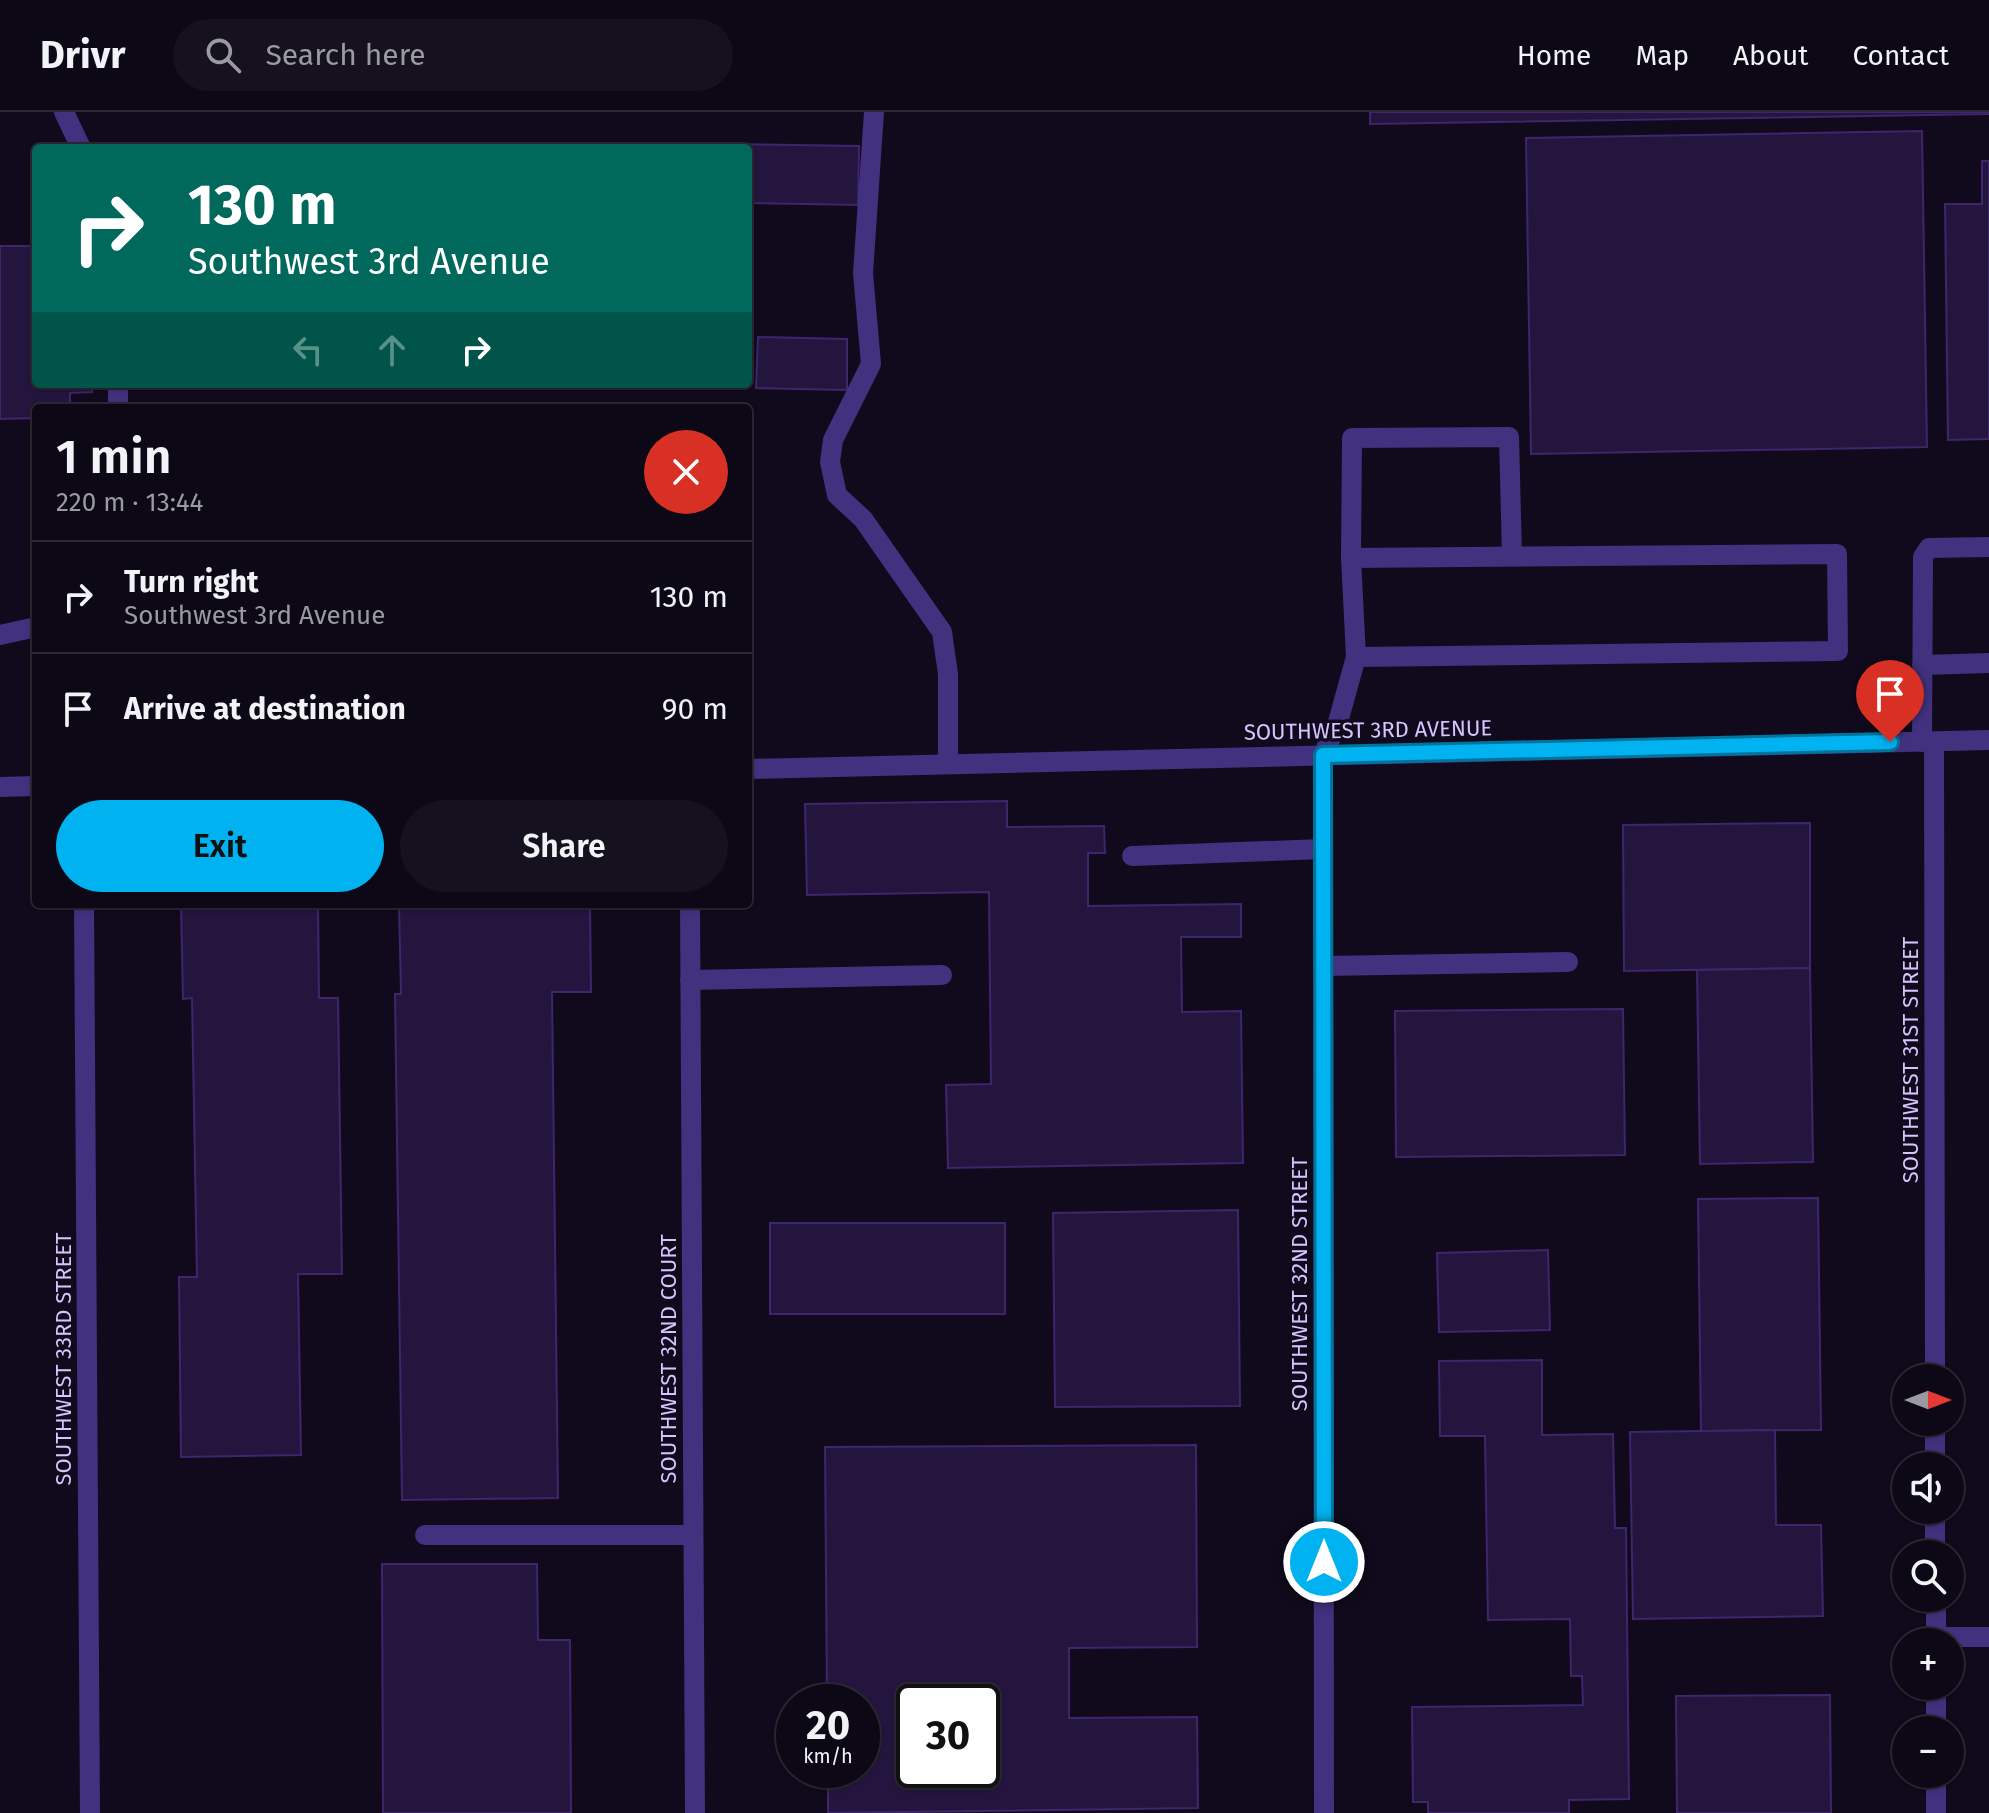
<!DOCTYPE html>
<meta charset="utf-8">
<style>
body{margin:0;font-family:"Fira Sans",sans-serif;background:#15111e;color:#f1f3f6;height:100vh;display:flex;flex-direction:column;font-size:30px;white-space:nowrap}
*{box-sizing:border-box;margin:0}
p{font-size:26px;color:#9a9aa0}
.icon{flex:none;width:44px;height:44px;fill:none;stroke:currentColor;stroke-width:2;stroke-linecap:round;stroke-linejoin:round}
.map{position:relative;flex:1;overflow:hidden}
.panel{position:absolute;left:32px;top:292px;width:720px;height:504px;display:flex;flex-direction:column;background:#0c0815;border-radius:8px;box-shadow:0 2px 6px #0004,0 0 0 2px #2c2934}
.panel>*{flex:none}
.guide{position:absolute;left:32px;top:32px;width:720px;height:244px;border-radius:8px;box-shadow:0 2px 6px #0004,0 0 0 2px #2c2934;background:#00695c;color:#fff;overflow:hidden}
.needle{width:52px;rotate:90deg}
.controls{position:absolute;left:1892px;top:1252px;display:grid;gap:16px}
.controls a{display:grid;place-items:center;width:72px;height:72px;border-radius:50%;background:#0c0815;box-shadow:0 2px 6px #0004,0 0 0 2px #2c2934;font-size:40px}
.speed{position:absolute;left:776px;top:1572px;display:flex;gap:16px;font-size:40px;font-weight:700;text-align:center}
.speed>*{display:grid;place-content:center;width:104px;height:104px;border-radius:50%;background:#0c0815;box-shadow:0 2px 6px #0004,0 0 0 2px #2c2934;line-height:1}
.speed small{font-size:20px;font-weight:400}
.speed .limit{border:4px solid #111;border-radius:12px;background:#fff;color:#111}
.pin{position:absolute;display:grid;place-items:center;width:68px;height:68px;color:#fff;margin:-82px -34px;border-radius:50% 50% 50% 0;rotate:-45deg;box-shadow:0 0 8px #0007}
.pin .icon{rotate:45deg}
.me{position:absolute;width:88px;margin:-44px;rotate:0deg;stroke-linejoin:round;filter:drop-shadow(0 0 6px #0008)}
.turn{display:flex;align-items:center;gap:28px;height:168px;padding:0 24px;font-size:36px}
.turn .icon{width:104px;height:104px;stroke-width:2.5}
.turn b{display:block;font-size:56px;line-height:68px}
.lanes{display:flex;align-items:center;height:76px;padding:0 24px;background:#0003;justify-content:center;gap:40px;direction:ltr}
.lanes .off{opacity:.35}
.round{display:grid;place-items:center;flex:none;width:84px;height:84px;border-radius:42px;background:#15111e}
.overview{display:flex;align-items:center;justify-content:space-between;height:136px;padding:0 24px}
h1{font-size:48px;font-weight:600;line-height:60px}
.button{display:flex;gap:16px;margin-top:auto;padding:16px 24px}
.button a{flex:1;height:92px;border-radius:48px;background:#00b2f0;color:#111;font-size:32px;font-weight:600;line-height:92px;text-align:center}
.button a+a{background:#15111e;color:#f1f3f6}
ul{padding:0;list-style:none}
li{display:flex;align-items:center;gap:24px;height:112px;padding:0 24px;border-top:2px solid #2c2934}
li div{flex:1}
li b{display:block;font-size:30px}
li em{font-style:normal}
header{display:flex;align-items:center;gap:48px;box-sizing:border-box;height:112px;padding:0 40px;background:#0c0815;border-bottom:2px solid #2c2934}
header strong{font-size:38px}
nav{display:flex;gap:44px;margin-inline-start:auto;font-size:28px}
.search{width:560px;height:72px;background:#15111e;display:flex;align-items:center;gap:20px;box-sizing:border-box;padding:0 28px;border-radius:44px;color:#9a9aa0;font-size:30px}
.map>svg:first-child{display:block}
.building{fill:#24153e;stroke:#3e256c;stroke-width:2;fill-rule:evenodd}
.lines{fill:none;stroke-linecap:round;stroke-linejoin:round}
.lane{stroke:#41317f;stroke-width:20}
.street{stroke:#41317f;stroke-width:20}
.route-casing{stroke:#00749c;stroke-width:20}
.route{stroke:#00b2f0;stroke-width:14}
.labels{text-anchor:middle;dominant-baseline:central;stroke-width:7;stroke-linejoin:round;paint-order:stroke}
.street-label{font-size:22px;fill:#d5c5ff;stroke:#100a1c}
</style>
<header>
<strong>Drivr</strong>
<div class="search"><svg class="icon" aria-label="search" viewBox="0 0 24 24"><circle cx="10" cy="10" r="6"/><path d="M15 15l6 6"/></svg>Search here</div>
<nav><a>Home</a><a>Map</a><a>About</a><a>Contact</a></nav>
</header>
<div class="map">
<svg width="1989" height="1701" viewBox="0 0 1989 1701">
<rect width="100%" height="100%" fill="#100a1c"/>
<g class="building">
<path d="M1370 0H1989V2L1370 12Z"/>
<path d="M1922 19 1927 335 1531 342 1526 26Z"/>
<path d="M732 32 859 34 858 93 748 91V36H732Z"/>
<path d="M1982 49H1989V327L1948 328 1945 92H1982Z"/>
<path d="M0 134H36V272H91L92 280 70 281V296H36V306L0 307Z"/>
<path d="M758 225 847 227V278L756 276Z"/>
<path d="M1007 689V715L1104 714 1105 741H1088V794L1241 792V825H1181L1182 900 1241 899 1243 1051 948 1056 946 973 991 972 989 780 807 783 805 692Z"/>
<path d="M1810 711V856L1624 859 1623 713Z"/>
<path d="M181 792H318L319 886H338L342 1162H298L301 1343 181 1345 179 1165H197L192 886 183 887Z"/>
<path d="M399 792H590L591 880H552L558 1386 402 1388 395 882H401Z"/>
<path d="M1810 856 1813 1050 1700 1052 1697 858Z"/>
<path d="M1623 897 1625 1043 1396 1045 1395 899Z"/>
<path d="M1818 1086 1821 1318 1701 1319 1698 1087Z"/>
<path d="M1238 1098 1240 1294 1055 1295 1053 1101Z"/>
<rect x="770" y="1111" width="235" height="91"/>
<path d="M1548 1138 1550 1218 1439 1220 1437 1141Z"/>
<path d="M1542 1248V1323L1613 1322 1615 1416H1626L1629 1687 1569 1688V1701H1428V1690H1413L1412 1595 1583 1593 1582 1564H1571L1570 1507 1488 1508 1485 1324H1440L1439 1249Z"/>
<path d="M1775 1318 1776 1413H1821L1823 1504 1633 1507 1630 1320Z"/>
<path d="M1196 1333 1197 1535 1069 1536V1606L1197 1605 1198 1696 828 1701V1658H862V1590H827L825 1335ZM914 1590H982V1658H914Z"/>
<path d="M382 1452H537L538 1528H570L571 1701H383Z"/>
<path d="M1830 1583 1831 1701H1677L1676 1584Z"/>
</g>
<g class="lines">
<g class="lane">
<path d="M64 0 81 36"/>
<path d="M874 0 863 161 871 252 833 328 830 350 837 383 863 407 942 520 948 562V651"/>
<path d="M118 296V272"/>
<path d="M1351 446 1837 442 1838 539 1356 545"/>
<path d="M0 523 36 515"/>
<path d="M1922 553 1989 551"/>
<path d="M1922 630 1923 445 1929 436 1989 435"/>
<path d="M1323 643 1338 610 1356 545 1351 446 1352 326 1509 325 1512 444"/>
<path d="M1132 744 1323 737"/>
<path d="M1323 854 1568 850"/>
<path d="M690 868 942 863"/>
<path d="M425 1423H693"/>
<path d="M1936 1525H1989"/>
</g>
<g class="street">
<path d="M1934 630 1935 1266"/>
<path d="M1323 643 1324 1701"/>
<path d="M748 657 1989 628"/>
<path d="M0 675 36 674"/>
<path d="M84 792 90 1701"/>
<path d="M690 792 695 1701"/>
<path d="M1935 1310V1354"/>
<path d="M1935 1398V1442"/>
<path d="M1936 1486V1530"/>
<path d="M1936 1574V1618"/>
<path d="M1936 1662V1701"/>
</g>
</g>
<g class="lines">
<defs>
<path id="route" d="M1324 1450 1323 643 1890 630"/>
</defs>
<use href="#route" class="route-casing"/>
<use href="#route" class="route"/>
</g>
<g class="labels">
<g class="street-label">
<text transform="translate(1368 618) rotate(-1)">SOUTHWEST 3RD AVENUE</text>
<text transform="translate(1910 948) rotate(-90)">SOUTHWEST 31ST STREET</text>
<text transform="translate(1299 1172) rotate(-90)">SOUTHWEST 32ND STREET</text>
<text transform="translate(63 1247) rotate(-90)">SOUTHWEST 33RD STREET</text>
<text transform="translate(668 1247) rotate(-90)">SOUTHWEST 32ND COURT</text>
</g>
</g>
</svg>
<div class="controls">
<a><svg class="needle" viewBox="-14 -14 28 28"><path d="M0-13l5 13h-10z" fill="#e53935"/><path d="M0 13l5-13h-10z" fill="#9a9aa0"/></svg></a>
<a><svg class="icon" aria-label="sound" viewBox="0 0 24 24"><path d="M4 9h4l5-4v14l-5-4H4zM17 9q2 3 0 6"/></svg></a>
<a><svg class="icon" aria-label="search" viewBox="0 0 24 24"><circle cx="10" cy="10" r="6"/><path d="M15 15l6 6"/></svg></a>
<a>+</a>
<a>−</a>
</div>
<div class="speed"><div>20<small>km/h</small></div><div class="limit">30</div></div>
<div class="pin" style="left:1890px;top:630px;background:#d93025"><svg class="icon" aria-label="arrive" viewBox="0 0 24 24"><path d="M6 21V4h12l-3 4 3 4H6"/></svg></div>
<svg class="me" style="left:1324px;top:1450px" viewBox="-20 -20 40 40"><circle r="17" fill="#00b2f0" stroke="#fff" stroke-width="3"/><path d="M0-11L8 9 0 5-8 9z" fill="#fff"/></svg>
<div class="guide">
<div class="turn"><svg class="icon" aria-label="right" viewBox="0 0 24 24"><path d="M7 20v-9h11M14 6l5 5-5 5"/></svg><div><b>130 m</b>Southwest 3rd Avenue</div></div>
<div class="lanes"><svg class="icon off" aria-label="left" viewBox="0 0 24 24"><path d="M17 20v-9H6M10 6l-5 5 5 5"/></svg><svg class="icon off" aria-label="ahead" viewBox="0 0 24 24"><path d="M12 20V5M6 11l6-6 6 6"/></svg><svg class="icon" aria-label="right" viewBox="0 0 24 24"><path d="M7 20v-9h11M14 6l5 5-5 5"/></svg></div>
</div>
<section class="panel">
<div class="overview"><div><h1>1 min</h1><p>220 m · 13:44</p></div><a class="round" style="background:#d93025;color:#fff"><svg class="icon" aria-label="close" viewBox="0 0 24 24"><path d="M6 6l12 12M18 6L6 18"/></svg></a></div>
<ul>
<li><svg class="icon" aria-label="right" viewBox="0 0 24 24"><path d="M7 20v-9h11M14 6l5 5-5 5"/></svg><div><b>Turn right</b><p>Southwest 3rd Avenue</p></div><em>130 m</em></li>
<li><svg class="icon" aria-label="arrive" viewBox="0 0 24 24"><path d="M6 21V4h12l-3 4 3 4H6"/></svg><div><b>Arrive at destination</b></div><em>90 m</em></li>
</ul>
<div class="button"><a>Exit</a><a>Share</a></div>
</section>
</div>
